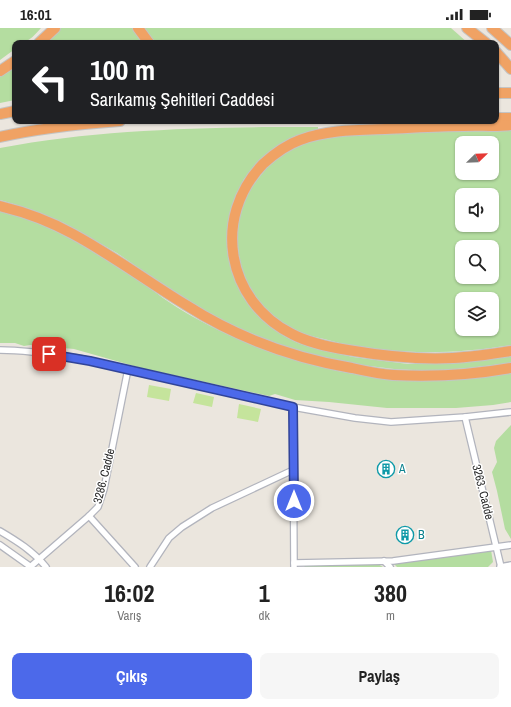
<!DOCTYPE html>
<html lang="tr">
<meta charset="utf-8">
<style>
body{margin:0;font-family:"Archivo Narrow",sans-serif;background:#f6f6f6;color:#222;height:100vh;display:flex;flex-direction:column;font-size:15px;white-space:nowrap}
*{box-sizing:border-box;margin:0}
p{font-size:13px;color:#767676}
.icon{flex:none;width:22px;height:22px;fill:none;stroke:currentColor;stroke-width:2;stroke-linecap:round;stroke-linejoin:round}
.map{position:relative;height:539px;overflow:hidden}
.side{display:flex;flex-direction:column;background:#fff;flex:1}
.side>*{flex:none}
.banner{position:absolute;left:12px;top:12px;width:487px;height:84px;border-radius:8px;box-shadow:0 1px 3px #0004;background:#202124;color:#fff;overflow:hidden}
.needle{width:26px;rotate:67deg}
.tools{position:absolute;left:455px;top:108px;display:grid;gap:8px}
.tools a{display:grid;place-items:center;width:44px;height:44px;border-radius:8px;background:#fff;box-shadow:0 1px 3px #0004;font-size:20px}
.pin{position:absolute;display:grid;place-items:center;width:34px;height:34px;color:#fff;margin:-17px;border-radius:8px;box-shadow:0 2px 6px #0006}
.me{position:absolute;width:44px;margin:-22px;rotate:0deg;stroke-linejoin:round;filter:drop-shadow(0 0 3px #0008)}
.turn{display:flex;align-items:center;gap:14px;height:84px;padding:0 12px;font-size:18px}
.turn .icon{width:52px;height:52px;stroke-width:2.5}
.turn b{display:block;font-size:28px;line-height:34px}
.eta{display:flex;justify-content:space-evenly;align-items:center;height:68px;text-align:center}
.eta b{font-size:24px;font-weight:700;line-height:28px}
.cta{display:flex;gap:8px;margin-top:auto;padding:8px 12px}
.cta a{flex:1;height:46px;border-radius:8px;background:#4c69ea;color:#fff;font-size:16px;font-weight:700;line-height:46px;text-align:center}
.cta a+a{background:#f6f6f6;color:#222}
.status{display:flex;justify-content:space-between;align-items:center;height:28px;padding:0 20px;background:#fff;direction:ltr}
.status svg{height:11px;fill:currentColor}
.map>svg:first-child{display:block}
.green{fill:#b4dda0;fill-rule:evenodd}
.pitch{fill:#c5e49c}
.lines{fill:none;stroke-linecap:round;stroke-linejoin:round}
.street-casing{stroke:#b2b4bd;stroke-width:8}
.highway-casing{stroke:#c4c4c4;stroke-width:12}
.street{stroke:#fff;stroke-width:5.5}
.highway{stroke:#f0a264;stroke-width:10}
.route-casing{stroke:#314498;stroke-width:10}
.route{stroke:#4c69ea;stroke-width:7}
.labels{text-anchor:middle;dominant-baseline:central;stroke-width:3;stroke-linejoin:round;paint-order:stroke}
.culture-label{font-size:12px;fill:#0d838f;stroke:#fff;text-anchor:start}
.street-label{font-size:12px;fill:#2b2b2b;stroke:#fff}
</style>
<div class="status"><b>16:01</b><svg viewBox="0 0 49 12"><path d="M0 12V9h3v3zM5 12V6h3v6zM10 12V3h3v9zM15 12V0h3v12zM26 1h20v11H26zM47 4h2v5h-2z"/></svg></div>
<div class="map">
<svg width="511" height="539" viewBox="0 0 511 539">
<rect width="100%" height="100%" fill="#ebe6de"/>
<g class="green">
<path d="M0 0H41C32 10 28 15 15 15V21L0 32Z"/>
<path d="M61 0H132L143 15H46Z"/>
<path d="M144 0H451L468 15H156Z"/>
<path d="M15 40V72L0 75V48Z"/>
<path d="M271 99H318V102L256 138 244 151 232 178 227 205V219L230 236 236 253 243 269 252 281 262 291 284 308 298 315 317 321 353 329 408 336H433L459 334 511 327V335L469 340 432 343 394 341 353 336 309 327 279 317 222 293 195 277 166 259 117 225 64 195 27 180 0 172V120C89 103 181 100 271 99Z"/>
<path d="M511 99V317C468 324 428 326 384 322 373 321 362 321 351 318 343 316 335 314 328 312 315 309 301 306 290 300 279 294 268 285 260 275 237 247 230 202 246 169 249 163 253 157 258 151 264 143 270 135 278 129 283 125 298 116 304 114 313 112 322 110 331 108ZM462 115H492V145H462ZM462 167H492V197H462ZM462 219H492V249H462ZM462 271H492V301H462Z"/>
<path d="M0 183C53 196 101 226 145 257 153 262 161 269 169 274 190 288 213 300 236 310 324 349 416 362 511 345V374L493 377 456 380H387L329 374 295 372 275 366 269 368 141 340 74 321 30 317 24 318 15 315H0Z"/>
<path d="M511 397V511L505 501 497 463 492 444 497 434 494 420 496 413Z"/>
<path d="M491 522 493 534 488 539H397L393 535Z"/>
<path d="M376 535 383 539H304L305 538Z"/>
</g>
<g class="pitch">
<path d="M149 357 171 361 169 373 147 369Z"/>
<path d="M196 365 214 369 212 379 193 375Z"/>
<path d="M239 376 261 381 258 394 237 390Z"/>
</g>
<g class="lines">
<defs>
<g id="street">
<path d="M0 322C26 322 52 326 78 330L293 379 355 390 391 394 465 389 511 384"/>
<path d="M293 379 294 539"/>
<path d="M465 389 501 539"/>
<path d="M89 488 135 539"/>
<path d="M0 503C17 513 33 523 46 539"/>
<path d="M0 517 31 539"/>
<path d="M384 533 390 539"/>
<path d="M294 535 393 533 511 517"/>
<path d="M30 539 89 488 98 479 104 461 128 341"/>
<path d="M150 539 169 510 182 499 212 480 293 442"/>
<path d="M500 539 511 537"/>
</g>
<g id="highway">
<path d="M138 0 149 15"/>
<path d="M467 0 486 15"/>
<path d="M492 0 511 17"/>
<path d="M39 15 55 0"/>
<path d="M496 24 511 41"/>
<path d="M0 43 15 33"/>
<path d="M496 65H511"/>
<path d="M0 86 15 83"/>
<path d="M496 90H511"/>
<path d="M511 97C495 99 479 97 463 98 437 98 411 100 385 101 357 102 326 102 300 112 286 117 274 126 263 136 212 189 226 273 292 306 309 315 329 319 348 322 383 328 418 332 453 330 473 329 492 326 511 323"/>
<path d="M0 109C39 100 80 96 120 93"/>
<path d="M0 178C25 184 50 193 73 206 112 227 148 254 186 277 236 309 293 330 352 340 365 343 379 346 393 347 433 349 472 347 511 340"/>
</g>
</defs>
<use href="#street" class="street-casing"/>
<use href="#highway" class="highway-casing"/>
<use href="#street" class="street"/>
<use href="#highway" class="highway"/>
</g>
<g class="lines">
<defs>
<path id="route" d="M49 326 90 333 293 379 294 473"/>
</defs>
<use href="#route" class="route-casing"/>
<use href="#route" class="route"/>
</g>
<defs>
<symbol id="building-ring" viewBox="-11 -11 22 22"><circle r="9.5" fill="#fff" stroke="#0f9aa8" stroke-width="1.5"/><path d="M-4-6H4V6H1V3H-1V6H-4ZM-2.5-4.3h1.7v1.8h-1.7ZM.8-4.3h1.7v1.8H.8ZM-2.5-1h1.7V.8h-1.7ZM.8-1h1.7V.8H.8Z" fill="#0f9aa8"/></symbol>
</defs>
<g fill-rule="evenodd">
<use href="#building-ring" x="376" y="431" width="20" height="20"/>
<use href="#building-ring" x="395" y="497" width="20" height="20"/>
</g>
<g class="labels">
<g class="culture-label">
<text x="399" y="441">A</text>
<text x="418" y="507">B</text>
</g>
<g class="street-label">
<text transform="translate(104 448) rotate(-76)">3286. Cadde</text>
<text transform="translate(483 464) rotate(76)">3263. Cadde</text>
</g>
</g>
</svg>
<div class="tools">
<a><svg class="needle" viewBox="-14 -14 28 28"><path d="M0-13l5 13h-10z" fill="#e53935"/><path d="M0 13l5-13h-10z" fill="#767676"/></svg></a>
<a><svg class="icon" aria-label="sound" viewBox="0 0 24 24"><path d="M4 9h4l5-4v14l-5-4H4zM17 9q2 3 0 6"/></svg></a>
<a><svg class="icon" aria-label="search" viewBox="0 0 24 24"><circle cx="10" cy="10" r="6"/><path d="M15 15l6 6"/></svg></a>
<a><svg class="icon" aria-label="layers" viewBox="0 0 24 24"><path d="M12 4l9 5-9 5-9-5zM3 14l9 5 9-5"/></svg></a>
</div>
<div class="pin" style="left:49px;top:326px;background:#d93025"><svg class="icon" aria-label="arrive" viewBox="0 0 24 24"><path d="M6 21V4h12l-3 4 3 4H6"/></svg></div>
<svg class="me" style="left:294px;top:473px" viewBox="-20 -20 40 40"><circle r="17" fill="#4c69ea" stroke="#fff" stroke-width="3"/><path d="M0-11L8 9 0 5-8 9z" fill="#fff"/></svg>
<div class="banner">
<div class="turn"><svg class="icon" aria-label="left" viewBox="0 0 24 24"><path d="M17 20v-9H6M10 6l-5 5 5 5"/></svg><div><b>100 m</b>Sarıkamış Şehitleri Caddesi</div></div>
</div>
</div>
<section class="side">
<div class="eta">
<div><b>16:02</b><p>Varış</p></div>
<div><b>1</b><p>dk</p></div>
<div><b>380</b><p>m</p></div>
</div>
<div class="cta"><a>Çıkış</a><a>Paylaş</a></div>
</section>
